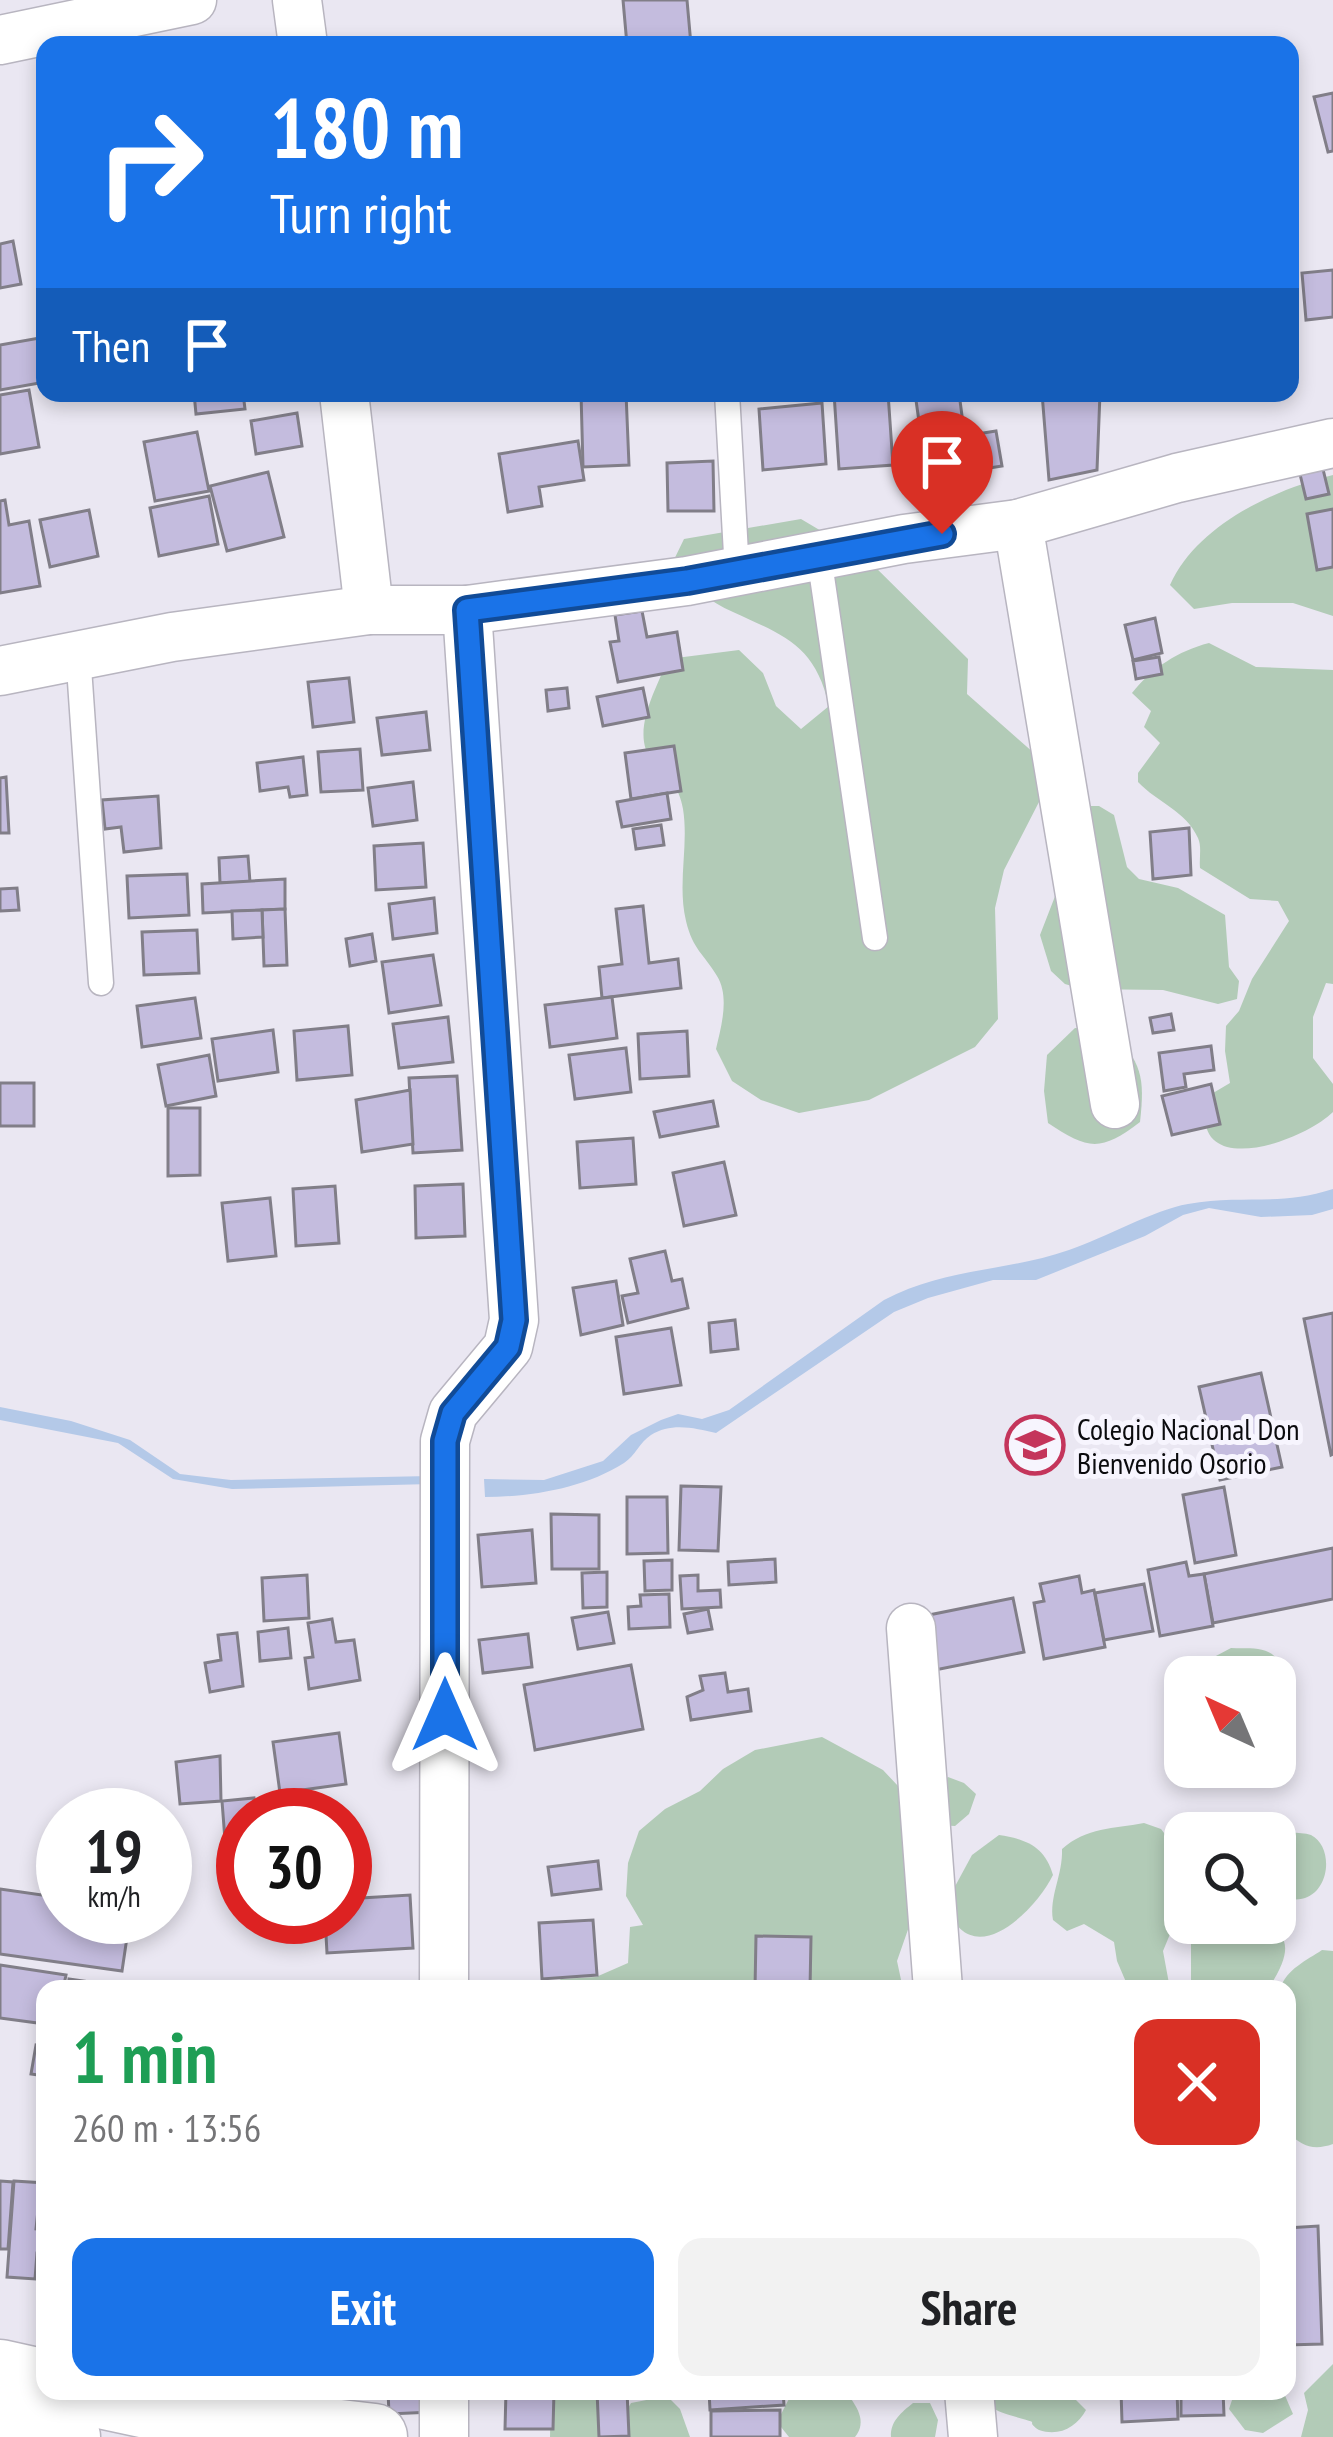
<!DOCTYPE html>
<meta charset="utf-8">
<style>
body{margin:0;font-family:"PT Sans Narrow",sans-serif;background:#f2f2f2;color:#202124;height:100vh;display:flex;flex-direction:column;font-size:45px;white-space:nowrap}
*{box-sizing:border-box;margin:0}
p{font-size:39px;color:#757577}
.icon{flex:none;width:66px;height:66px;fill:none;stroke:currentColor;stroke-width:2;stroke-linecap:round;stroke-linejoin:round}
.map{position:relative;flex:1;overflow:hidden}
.side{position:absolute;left:36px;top:1980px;width:1260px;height:420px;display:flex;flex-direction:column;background:#fff;border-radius:24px;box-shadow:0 6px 18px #0003}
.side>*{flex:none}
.hud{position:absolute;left:36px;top:36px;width:1263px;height:366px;border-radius:24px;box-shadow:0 6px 18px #0003;background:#1a73e8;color:#fff;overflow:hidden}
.needle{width:78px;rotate:316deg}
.buttons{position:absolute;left:1164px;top:1656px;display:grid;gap:24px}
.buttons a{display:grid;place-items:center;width:132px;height:132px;border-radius:24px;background:#fff;box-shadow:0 6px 18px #0003;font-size:60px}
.speed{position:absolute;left:36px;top:1788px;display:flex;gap:24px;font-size:60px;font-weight:700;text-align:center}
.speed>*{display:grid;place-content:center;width:156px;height:156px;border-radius:50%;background:#fff;box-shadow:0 6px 18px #0003;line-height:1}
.speed small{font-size:30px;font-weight:400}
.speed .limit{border:18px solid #d22;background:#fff;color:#111}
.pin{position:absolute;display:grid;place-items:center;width:102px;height:102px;color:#fff;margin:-123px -51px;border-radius:50% 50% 50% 0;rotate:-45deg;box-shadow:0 0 12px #0007}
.pin .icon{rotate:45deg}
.me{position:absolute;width:132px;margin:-66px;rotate:0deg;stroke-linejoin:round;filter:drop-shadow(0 0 9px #0008)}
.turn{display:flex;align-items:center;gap:42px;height:252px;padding:0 36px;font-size:54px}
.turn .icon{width:156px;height:156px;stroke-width:2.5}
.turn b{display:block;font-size:84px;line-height:102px}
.then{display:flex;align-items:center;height:114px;padding:0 36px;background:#0003;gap:24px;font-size:45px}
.round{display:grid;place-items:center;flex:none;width:126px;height:126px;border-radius:24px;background:#f2f2f2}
.summary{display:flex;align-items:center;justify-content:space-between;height:204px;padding:0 36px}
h1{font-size:72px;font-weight:800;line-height:90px;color:#1e9e55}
.button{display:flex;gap:24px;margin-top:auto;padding:24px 36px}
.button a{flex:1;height:138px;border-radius:24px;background:#1a73e8;color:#fff;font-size:48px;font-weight:800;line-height:138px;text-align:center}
.button a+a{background:#f2f2f2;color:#202124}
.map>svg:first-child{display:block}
.green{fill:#b2cbb7}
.water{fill:#b4c9e8}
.building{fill:#c4bcde;stroke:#817e88;stroke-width:3}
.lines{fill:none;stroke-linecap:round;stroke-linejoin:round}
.lane-casing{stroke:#b8b5c0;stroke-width:27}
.street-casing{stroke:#b8b5c0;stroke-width:51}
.secondary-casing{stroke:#b8b5c0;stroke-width:69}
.lane{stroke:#fff;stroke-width:24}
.street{stroke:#fff;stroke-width:48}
.secondary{stroke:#fff;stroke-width:66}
.route-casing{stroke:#114b97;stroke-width:30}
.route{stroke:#1a73e8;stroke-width:21}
.labels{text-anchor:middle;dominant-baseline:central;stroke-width:10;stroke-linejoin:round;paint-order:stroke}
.poi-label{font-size:30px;fill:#0b0b0e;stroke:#f7f5fe;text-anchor:start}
</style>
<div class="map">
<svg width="1333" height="2437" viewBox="0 0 1333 2437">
<rect width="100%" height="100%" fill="#eae7f2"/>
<g class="green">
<path d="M1333 475V616L1293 603H1232L1194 609 1170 585C1197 525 1273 490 1333 475Z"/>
<path d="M801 519 865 557 968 659 967 694 1043 761 1040 800 1004 870 995 908 998 1019 975 1047 869 1100 799 1113 761 1100 732 1081 716 1049C721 1027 730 997 717 976 704 954 693 950 686 921 677 883 689 846 683 809 679 786 669 779 654 763 628 735 657 688 668 659L739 650 763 673 776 706 801 729 829 706C815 645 785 636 733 612 710 602 689 584 669 570L684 539Z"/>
<path d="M1209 643 1256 667 1333 670V984L1326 983 1313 1017V1058L1333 1084V1112C1300 1144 1185 1182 1208 1096L1230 1083 1225 1051 1226 1026 1239 1011 1252 979 1289 921 1278 901 1250 899 1200 868C1199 858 1202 847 1198 838 1186 811 1158 803 1138 782V773L1160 743 1144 727 1151 711 1132 693C1152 668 1178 651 1209 643Z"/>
<path d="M1081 806H1099L1114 815 1127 867 1139 879 1178 888 1225 915 1229 967 1239 981 1237 999 1218 1004 1163 990 1082 989 1065 984 1051 971 1040 935 1066 868Z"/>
<path d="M1075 1028 1110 1030C1142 1062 1145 1077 1140 1122 1101 1152 1088 1150 1048 1123L1044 1091 1047 1055Z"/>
<path d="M1231 1648C1252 1649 1274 1644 1282 1669L1275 1685V1677H1208L1214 1657Z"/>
<path d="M822 1737 883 1770 929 1819 936 1789 948 1777 964 1783 976 1794 969 1814 955 1826 938 1825 933 1858 897 1961 903 1989H545L561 1979 596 1977 628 1963 630 1927 643 1925 626 1896 628 1863 639 1831 665 1809 700 1791 723 1769 755 1750Z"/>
<path d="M1144 1823 1161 1829 1184 1859 1185 1898 1163 1951 1170 1989H1129L1117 1961 1114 1942 1084 1924 1067 1931 1053 1920C1049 1896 1063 1875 1062 1849 1087 1827 1113 1829 1144 1823Z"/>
<path d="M1271 1832C1283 1834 1299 1831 1311 1835 1333 1846 1331 1889 1305 1898 1296 1901 1285 1899 1275 1899V1833H1260Z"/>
<path d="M999 1835C1027 1839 1045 1847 1053 1875 1033 1915 968 1975 946 1903L972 1855Z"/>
<path d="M1195 1923C1248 1923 1318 1915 1268 1989H1191V1942Z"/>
<path d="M1322 1950 1333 1951V2144C1313 2151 1302 2146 1287 2132V2066L1295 2009 1287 1989 1281 1987C1286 1970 1307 1960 1322 1950Z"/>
<path d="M1333 2364V2437H1301L1308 2410 1304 2393Z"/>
<path d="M551 2391H612V2432L606 2437H550Z"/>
<path d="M793 2391H845C856 2405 868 2421 855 2437H789L777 2422Z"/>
<path d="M973 2391H1067L1086 2410C1077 2427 1059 2437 1039 2430 1024 2420 1041 2424 1023 2419 996 2411 993 2411 973 2391Z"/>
<path d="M1235 2391H1283L1293 2414 1263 2433 1245 2430 1229 2409Z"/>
<path d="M667 2396 680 2409 690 2437H625L621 2420 631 2403Z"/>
<path d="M913 2403H930L938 2420 935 2437H891C890 2421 902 2412 913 2403Z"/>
</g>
<g class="water">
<path d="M1333 1189V1209L1312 1215 1261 1217 1209 1208 1183 1215 1145 1236 1036 1280H993L928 1298 894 1312 716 1433C695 1428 671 1422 651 1435 640 1442 635 1456 624 1463 585 1488 531 1497 485 1497L484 1479 544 1480 603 1461 631 1435 661 1420 678 1414 702 1419 729 1410 884 1300C947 1267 1006 1272 1069 1250 1105 1238 1153 1210 1188 1204 1241 1194 1278 1207 1333 1189Z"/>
<path d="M0 1407 71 1421 130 1440 180 1474 231 1480 431 1476V1484L232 1489 173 1479 118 1443 0 1420Z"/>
</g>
<g class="building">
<path d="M623 0H687L691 45H627Z"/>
<path d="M1333 93V151L1328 152 1314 97Z"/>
<path d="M13 241 21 284 0 288V244Z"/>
<path d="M1333 270V317L1306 320 1302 273Z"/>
<path d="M45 337V382L0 390V345Z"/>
<path d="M29 390 39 447 0 454V395Z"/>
<path d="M194 393H243L245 409 196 414Z"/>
<path d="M581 393H626L629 465 583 467Z"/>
<path d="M834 393H888L893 465 839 469Z"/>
<path d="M915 393H959L964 431 921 436Z"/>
<path d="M1042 393H1100L1097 470 1049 480Z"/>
<path d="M822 403 826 464 763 470 759 409Z"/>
<path d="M297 413 302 446 256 454 251 421Z"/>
<path d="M996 431 1002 466 964 472 958 437Z"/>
<path d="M197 432 209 491 155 501 144 442Z"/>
<path d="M578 441 584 480 539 487 542 506 508 512 499 454Z"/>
<path d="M713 461 714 511H668L667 463Z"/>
<path d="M1322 465 1329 494 1306 499 1299 470Z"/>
<path d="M268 472 284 537 227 551 210 486Z"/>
<path d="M209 496 218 544 159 556 150 508Z"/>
<path d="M5 500 9 525 29 521 40 586 0 593V501Z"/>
<path d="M1333 509V567L1317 570 1307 514Z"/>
<path d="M89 510 98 556 50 567 40 520Z"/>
<path d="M642 611 647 637 677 632 683 670 618 682 610 642 619 641 615 615Z"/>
<path d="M1155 618 1162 653 1133 660 1125 625Z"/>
<path d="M1159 657 1162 674 1136 679 1133 661Z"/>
<path d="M349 678 354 722 313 727 308 682Z"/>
<path d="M567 688 569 708 548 711 546 690Z"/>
<path d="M643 688 649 717 603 726 597 697Z"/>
<path d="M426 712 430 750 382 755 377 718Z"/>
<path d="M674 746 681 791 631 799 625 753Z"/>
<path d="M360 749 363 790 321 792 318 752Z"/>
<path d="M303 757 307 795 290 797 288 787 260 791 257 763Z"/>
<path d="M6 777 9 833H0V778Z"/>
<path d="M413 782 417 820 373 826 368 788Z"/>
<path d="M667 793 671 819 622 827 617 802Z"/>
<path d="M158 796 161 848 124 852 121 827 105 829 102 800Z"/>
<path d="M661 825 664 845 636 849 633 829Z"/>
<path d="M1189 828 1191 875 1153 879 1150 832Z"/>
<path d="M423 843 426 887 376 890 374 846Z"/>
<path d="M248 856 250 882 220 883 219 858Z"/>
<path d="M187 874 189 915 129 918 127 876Z"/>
<path d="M285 879V909L203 913 202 884Z"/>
<path d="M17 888 19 910 0 911V889Z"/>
<path d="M434 898 437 933 393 939 389 904Z"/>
<path d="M643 906 649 963 678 959 681 988 602 998 599 967 622 964 616 909Z"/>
<path d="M285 909 287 965 264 966 262 910Z"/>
<path d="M262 910 263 937 233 939 232 911Z"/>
<path d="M197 930 199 973 144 975 142 932Z"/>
<path d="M372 934 376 961 350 966 346 939Z"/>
<path d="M433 955 441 1005 389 1013 382 962Z"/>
<path d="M612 997 617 1038 550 1047 545 1005Z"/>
<path d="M195 998 201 1038 142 1047 137 1006Z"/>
<path d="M1171 1014 1174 1030 1153 1033 1150 1018Z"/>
<path d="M448 1017 453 1062 399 1068 393 1024Z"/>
<path d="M348 1026 352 1075 297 1080 294 1031Z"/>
<path d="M273 1030 278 1072 218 1081 212 1039Z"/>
<path d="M687 1031 689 1076 640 1079 638 1034Z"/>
<path d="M1211 1046 1214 1070 1184 1074 1186 1087 1164 1091 1159 1053Z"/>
<path d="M626 1048 631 1092 575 1099 569 1055Z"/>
<path d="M209 1055 216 1096 166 1106 158 1065Z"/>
<path d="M457 1076 462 1150 413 1153 409 1078Z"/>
<rect x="0" y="1083" width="34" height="43"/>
<path d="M1211 1084 1220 1124 1172 1135 1162 1096Z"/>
<path d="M410 1090 413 1144 362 1152 356 1100Z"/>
<path d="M713 1101 718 1126 660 1137 654 1112Z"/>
<path d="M168 1108H200V1175L168 1176Z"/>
<path d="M633 1138 636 1184 580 1188 577 1142Z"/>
<path d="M724 1162 736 1215 684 1226 673 1173Z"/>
<path d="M463 1184 465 1236 416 1238 415 1186Z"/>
<path d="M335 1186 339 1243 296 1246 293 1189Z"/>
<path d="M270 1198 276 1256 228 1261 222 1203Z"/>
<path d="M665 1251 672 1281 682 1279 688 1308 628 1323 622 1296 638 1293 630 1259Z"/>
<path d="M616 1281 623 1325 581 1335 573 1288Z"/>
<path d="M1333 1313V1454L1331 1455 1304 1319Z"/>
<path d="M735 1320 738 1349 711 1352 709 1323Z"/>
<path d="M671 1328 681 1385 624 1394 616 1337Z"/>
<path d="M1261 1373 1282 1467 1220 1480 1199 1387Z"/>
<path d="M681 1486 721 1487 718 1551 679 1550Z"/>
<path d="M1224 1487 1236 1555 1195 1563 1183 1495Z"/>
<path d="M627 1497H667L668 1553 627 1554Z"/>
<path d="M551 1514 599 1515V1569H552Z"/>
<path d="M532 1530 536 1583 482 1587 478 1535Z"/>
<path d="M1333 1548V1599L1213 1623 1204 1574Z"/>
<path d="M775 1559 776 1582 729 1585 728 1562Z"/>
<path d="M672 1560V1590L645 1591 644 1561Z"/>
<path d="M1186 1562 1189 1576 1204 1574 1213 1626 1160 1636 1148 1570Z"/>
<path d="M607 1572V1607L583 1608 582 1573Z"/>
<path d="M307 1575 309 1618 264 1621 262 1578Z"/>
<path d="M698 1575V1591L720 1590 721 1607 682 1609 680 1576Z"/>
<path d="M1079 1576 1082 1593 1094 1590 1105 1647 1044 1659 1034 1603 1044 1601 1040 1584Z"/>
<path d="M1144 1584 1153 1631 1104 1640 1095 1593Z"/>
<path d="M669 1594 670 1627 629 1629 628 1607 641 1606 640 1595Z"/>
<path d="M1013 1598 1024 1652 935 1670 924 1616Z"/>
<path d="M708 1609 712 1629 688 1633 684 1614Z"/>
<path d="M608 1612 614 1643 578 1649 572 1618Z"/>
<path d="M332 1619 336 1642 354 1640 360 1680 309 1689 305 1658 313 1657 308 1623Z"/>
<path d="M288 1628 291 1658 260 1661 258 1632Z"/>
<path d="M237 1633 243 1686 210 1692 205 1663 221 1660 218 1635Z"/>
<path d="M528 1634 532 1667 483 1673 479 1640Z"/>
<path d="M631 1665 643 1729 535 1750 524 1685Z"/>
<path d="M725 1673 728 1692 748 1689 751 1711 691 1720 687 1697 703 1690 700 1676Z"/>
<path d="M339 1733 346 1784 280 1793 273 1742Z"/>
<path d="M220 1756 221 1801 180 1804 176 1762Z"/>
<path d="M254 1798 256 1815H243V1865L227 1866 222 1801Z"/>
<path d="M598 1861 601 1889 552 1895 548 1867Z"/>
<path d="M0 1889 63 1898V1917H130L122 1971 0 1954Z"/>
<path d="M410 1895 413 1948 327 1953 325 1917H345V1899Z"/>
<path d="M593 1920 597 1975 542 1979 539 1923Z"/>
<path d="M756 1936 811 1937 810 1989H755Z"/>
<path d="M0 1965 66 1975 63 1989H45V2024L0 2018Z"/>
<path d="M69 1979 139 1989H68Z"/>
<path d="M370 1982 371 1989H313L312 1987Z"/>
<path d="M36 2045 45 2047V2076L31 2074Z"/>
<path d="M0 2181 13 2182 8 2249H0Z"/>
<path d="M14 2181 45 2183 44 2210H38L36 2229 45 2230V2253H37L35 2279 7 2277Z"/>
<path d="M1318 2226 1322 2344 1287 2345V2228Z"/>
<path d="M388 2391H431L432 2412 389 2414Z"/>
<path d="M506 2391H554L553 2429H505Z"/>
<path d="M597 2391H627L629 2436 599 2437Z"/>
<path d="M631 2391H699V2394L631 2397Z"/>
<path d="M709 2391H783L784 2405 710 2410Z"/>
<path d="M1121 2391H1177L1178 2419 1122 2422Z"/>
<path d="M1181 2391H1223L1224 2415 1181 2416Z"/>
<path d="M780 2410V2437H711V2411Z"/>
</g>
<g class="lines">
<defs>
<g id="lane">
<path d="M727 393 737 572"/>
<path d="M819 556 875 938"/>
<path d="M78 653 101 983"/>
</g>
<g id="street">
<path d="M297 0 303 45"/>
<path d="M0 40 192 0"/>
<path d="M344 393 369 610"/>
<path d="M1018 524 1115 1104"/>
<path d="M0 671 172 637 369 610H467L687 581 904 539 1018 524 1177 478 1333 443"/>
<path d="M911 1628 938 1989"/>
<path d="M444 1989 445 1441 453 1413 508 1347 514 1320 467 610"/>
<path d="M969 2391 973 2437"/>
<path d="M444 2437V2391"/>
</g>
<g id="secondary">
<path d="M0 2373 45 2383"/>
<path d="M82 2391 203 2417 374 2437"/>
<path d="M0 2421 67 2437"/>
</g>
</defs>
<use href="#lane" class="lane-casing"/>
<use href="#street" class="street-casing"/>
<use href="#secondary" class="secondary-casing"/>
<use href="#lane" class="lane"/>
<use href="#street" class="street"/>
<use href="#secondary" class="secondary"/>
</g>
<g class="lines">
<defs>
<path id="route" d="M445 1715V1441L453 1413 508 1347 514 1320 467 610 687 581 942 534"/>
</defs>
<use href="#route" class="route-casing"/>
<use href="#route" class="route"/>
</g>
<defs>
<symbol id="school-ring" viewBox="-11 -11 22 22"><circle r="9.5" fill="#f7f5fe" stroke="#c4355b" stroke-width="1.5"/><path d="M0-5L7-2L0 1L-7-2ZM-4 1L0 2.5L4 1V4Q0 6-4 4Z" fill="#c4355b"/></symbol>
</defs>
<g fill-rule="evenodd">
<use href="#school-ring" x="1002" y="1412" width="66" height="66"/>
</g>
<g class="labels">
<g class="poi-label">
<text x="1077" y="1428">Colegio Nacional Don<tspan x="1077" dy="34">Bienvenido Osorio</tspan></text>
</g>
</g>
</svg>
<div class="buttons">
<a><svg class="needle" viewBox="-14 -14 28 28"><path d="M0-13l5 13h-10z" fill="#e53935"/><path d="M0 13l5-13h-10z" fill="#757577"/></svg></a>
<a><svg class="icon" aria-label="search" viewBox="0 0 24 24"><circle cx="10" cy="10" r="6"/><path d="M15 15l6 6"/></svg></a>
</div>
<div class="speed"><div>19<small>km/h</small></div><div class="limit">30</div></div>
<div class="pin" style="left:942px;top:534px;background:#d93025"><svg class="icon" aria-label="arrive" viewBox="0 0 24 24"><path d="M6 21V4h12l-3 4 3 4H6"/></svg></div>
<svg class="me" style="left:445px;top:1715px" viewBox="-20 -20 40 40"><path d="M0-17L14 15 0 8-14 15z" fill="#1a73e8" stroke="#fff" stroke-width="4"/></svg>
<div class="hud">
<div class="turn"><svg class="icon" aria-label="right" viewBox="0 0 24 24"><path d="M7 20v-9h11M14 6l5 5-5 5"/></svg><div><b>180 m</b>Turn right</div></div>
<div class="then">Then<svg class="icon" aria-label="arrive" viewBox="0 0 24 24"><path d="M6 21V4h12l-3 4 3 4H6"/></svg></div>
</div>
<section class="side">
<div class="summary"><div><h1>1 min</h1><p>260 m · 13:56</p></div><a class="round" style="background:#d93025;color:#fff"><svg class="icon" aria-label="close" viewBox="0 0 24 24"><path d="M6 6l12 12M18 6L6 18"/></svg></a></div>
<div class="button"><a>Exit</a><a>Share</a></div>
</section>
</div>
